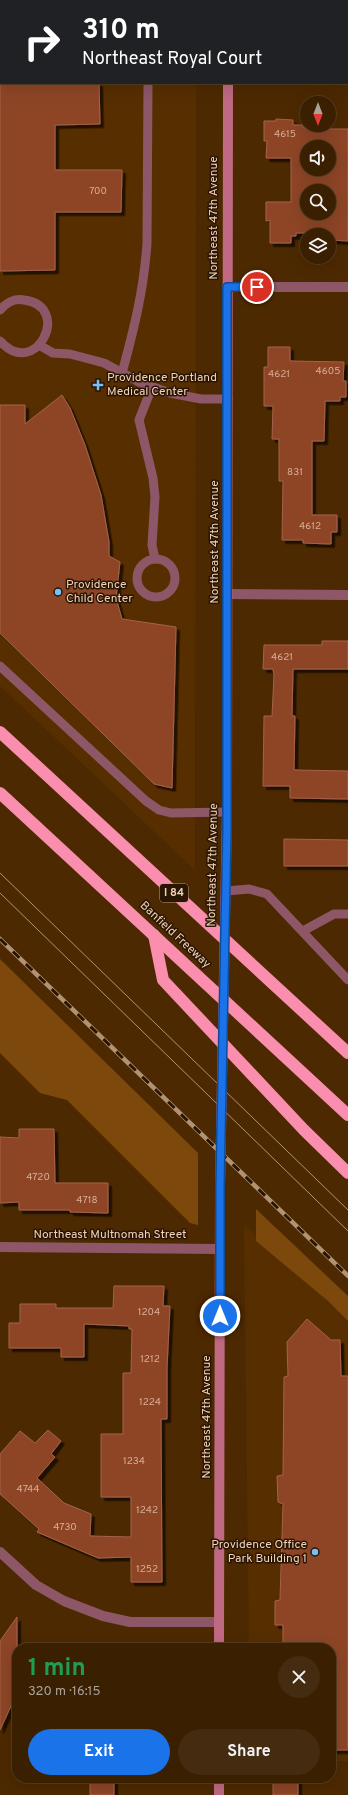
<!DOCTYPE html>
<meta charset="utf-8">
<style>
body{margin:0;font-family:Overpass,sans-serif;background:#452c10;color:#f1f3f6;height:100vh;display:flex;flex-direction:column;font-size:15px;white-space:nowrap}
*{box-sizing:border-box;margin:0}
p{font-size:13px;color:#aba299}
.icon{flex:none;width:22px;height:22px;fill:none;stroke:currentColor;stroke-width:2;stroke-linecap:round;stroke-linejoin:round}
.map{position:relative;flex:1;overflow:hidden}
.panel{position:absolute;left:12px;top:1643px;width:324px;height:140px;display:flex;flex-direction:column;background:#3a1f01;border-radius:16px;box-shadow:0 4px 16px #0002,0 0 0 1px #543d23}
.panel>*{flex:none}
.top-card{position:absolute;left:0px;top:0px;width:348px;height:84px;box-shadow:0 4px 16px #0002,0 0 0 1px #543d23;background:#202124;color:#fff;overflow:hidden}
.needle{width:26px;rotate:180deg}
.tools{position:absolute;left:300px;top:96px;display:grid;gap:8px}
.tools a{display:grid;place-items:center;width:36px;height:36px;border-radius:50%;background:#3a1f01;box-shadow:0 4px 16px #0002,0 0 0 1px #543d23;font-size:20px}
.pin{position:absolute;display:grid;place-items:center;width:34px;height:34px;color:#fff;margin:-17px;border:2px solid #fff;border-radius:50%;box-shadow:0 1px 4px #0007}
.me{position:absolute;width:44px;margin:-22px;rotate:0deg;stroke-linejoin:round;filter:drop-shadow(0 0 3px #0008)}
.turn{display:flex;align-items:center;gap:14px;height:84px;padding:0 16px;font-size:18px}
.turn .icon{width:52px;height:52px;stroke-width:2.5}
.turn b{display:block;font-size:28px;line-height:34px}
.round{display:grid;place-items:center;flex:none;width:42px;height:42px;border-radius:21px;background:#452c10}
.head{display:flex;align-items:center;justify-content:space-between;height:68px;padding:0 16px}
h1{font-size:24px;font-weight:700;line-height:30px;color:#1e9e55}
.button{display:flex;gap:8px;margin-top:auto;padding:8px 16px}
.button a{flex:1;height:46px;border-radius:24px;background:#1a73e8;color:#fff;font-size:16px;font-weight:700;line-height:46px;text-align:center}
.button a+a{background:#452c10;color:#f1f3f6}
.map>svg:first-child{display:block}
.built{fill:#572e00}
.green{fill:#7d480c}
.building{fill:#8d4426;stroke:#a4634b;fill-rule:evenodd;filter:url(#shadow)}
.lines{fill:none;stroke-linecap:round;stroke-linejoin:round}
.service{stroke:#8e5767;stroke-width:9}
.minor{stroke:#8e5767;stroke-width:10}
.secondary{stroke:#c06983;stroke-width:10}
.motorway{stroke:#fa8eae;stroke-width:12}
.tram{stroke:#b19273;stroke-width:1}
.rail-casing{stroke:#b19273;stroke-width:4.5}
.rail{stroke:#2a1503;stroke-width:3;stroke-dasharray:9;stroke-linecap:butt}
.route-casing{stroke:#114b97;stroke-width:10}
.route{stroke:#1a73e8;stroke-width:7}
.poi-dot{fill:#75c0f6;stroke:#2a1503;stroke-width:1.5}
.labels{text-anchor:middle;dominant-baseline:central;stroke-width:3;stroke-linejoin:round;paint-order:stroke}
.number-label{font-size:10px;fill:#d7af95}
.shield{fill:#2a1503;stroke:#b59a83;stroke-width:1}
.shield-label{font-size:11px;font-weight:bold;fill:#f0d3ba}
.street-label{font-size:12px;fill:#f0d3ba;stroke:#2a1503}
.poi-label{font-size:12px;fill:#f0d3ba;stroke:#2a1503;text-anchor:start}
</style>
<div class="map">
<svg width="348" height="1795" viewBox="0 0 348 1795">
<defs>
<filter id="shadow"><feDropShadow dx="3.5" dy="3.5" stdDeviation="0" flood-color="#0009"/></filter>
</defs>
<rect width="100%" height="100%" fill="#4d2901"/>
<g class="built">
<path d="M0 0H196L1 1V83H196L195 870 0 686Z"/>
<path d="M244 1224 348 1320V1761H331V1648H249Z"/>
</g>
<g class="green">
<path d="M0 959 198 1153V1225L190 1223 67 1100 40 1093 0 1053Z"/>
<path d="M256 1209 348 1296V1321L328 1301 256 1241Z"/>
</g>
<g class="building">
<path d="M0 83H99L100 124 55 125V170H122L121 212H55V270L0 271Z"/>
<path d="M276 119 293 120V125H302V127H306V129H348V241L331 240V233H296V236H291V243H270V220L266 221V202H291V158H266L267 141H264V121H276ZM307 147H329V169H307ZM307 191H329V213H307Z"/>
<path d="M268 347H290V361L344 362 343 381H346V397H340V401H325L324 441H312V515H337V532H331V544L303 543V540H282L283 481H279V439H272L273 406H264V367H268Z"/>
<path d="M62 395 70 408 85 445 101 495 109 542V556L120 562 116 598 122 619 176 627 172 788 154 784 0 633V405H25V424Z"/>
<path d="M322 641H348V669H293L292 716H295L294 770 348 771V799L290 798V786H263L264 716H272L274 675 273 669H263L264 645H322Z"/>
<path d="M284 839 348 840V866H284Z"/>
<path d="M19 1129H54L55 1183H108V1213L70 1212V1210H19V1202L0 1203V1137L19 1138Z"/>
<path d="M114 1286H164L163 1306H170L167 1368V1419H161L162 1582H131V1557L98 1558 37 1532 39 1529 0 1494V1454L20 1431 35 1443 48 1430 61 1441 51 1454 55 1457 37 1478 64 1503 91 1514 90 1536 131 1537V1497H101V1434H123V1373H131L132 1329H129V1326L84 1324V1357H61V1348H9V1323H20V1304H56V1308H113Z"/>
<path d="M307 1319 331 1340H340L341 1376H348V1750H331V1648H283V1625H275V1601L280 1600 283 1504 278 1502 277 1476 283 1475 284 1377 288 1376 287 1342Z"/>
<path d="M17 1617V1693L0 1730V1641Z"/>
<rect x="90" y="1778" width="24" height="17"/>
<rect x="273" y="1778" width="25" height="17"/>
</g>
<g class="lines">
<g class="service">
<path d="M0 310C6 303 15 298 24 300 73 306 36 381 0 341"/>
<path d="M39 345 53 353 70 354 104 363 139 382 170 393 201 399H228"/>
<path d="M122 373C134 329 144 289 147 243L148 83"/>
<path d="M152 387 139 420 153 478 155 497 152 545 155 559"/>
<circle cx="156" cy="578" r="19"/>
<path d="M0 666 146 801 159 810 171 813 227 812"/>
<path d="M226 891 249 889 267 894 348 980"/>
<path d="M303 931 334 914H348"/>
</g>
<g class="minor">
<path d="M347 73H348"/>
<path d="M227 287H348"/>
<path d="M227 594 348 595"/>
<path d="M0 1247 220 1249"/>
<path d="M0 1552 36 1585 64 1601 103 1616 130 1622H219"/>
</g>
<g class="secondary">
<path d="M228 0V1"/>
<path d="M219 1648 220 1185 227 812 228 83"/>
<path d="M219 1795V1778"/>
</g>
<g class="motorway">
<path d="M0 732 348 1053"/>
<path d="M0 793 348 1115"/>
<path d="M154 935 163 980 304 1130 348 1173"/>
</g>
<g class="tram">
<path d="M0 873 348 1210"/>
<path d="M0 893 348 1231"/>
</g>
<defs>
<path id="rail" d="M0 939 348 1276"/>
</defs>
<use href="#rail" class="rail-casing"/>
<use href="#rail" class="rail"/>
</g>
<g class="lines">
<defs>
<path id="route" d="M220 1316V1185L227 828V287H257"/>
</defs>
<use href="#route" class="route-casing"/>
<use href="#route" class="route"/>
</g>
<g class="poi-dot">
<path d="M96 379h4v4h4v4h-4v4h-4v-4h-4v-4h4z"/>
<circle cx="58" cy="592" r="4"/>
<circle cx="315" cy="1552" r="4"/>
</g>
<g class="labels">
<g class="number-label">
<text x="285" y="134">4615</text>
<text x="98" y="191">700</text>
<text x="328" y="371">4605</text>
<text x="279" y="374">4621</text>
<text x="295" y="472">831</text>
<text x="310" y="526">4612</text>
<text x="282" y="657">4621</text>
<text x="38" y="1177">4720</text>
<text x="87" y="1200">4718</text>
<text x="149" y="1312">1204</text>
<text x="150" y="1359">1212</text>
<text x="150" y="1402">1224</text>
<text x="134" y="1461">1234</text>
<text x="28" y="1489">4744</text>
<text x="147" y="1510">1242</text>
<text x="65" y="1527">4730</text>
<text x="147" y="1569">1252</text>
</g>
<rect class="shield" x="160" y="884" width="28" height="18" rx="3"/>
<g class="shield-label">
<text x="174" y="893">I 84</text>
</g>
<g class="street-label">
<text transform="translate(214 218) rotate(-90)">Northeast 47th Avenue</text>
<text transform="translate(215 542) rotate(-90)">Northeast 47th Avenue</text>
<text transform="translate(213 865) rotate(-89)">Northeast 47th Avenue</text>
<text transform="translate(175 935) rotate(43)">Banfield Freeway</text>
<text x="110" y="1235">Northeast Multnomah Street</text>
<text transform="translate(207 1417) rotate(-90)">Northeast 47th Avenue</text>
</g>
<g class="poi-label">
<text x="107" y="378">Providence Portland<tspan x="107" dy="14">Medical Center</tspan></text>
<text x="66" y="585">Providence<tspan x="66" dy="14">Child Center</tspan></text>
<text x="307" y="1545" text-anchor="end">Providence Office<tspan x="307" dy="14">Park Building 1</tspan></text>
</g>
</g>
</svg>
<div class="tools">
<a><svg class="needle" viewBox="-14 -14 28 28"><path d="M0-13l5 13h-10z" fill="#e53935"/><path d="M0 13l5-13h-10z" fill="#aba299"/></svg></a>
<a><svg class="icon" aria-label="sound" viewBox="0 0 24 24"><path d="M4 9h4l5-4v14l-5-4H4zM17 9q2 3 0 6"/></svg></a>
<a><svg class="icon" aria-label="search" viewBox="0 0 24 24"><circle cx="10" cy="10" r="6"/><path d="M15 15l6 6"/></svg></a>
<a><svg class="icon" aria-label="layers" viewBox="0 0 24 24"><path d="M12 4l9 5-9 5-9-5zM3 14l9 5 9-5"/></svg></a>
</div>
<div class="pin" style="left:257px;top:287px;background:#d93025"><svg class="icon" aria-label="arrive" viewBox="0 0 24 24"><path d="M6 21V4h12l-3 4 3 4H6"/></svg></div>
<svg class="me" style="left:220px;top:1316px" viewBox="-20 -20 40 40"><circle r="17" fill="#1a73e8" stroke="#fff" stroke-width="3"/><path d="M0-11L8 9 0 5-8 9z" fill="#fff"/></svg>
<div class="top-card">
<div class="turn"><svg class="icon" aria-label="right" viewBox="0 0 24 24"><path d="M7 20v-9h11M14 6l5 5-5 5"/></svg><div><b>310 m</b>Northeast Royal Court</div></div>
</div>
<section class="panel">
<div class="head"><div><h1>1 min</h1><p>320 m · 16:15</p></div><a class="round"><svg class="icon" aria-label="close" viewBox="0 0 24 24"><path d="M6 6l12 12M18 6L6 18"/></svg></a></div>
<div class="button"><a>Exit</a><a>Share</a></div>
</section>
</div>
